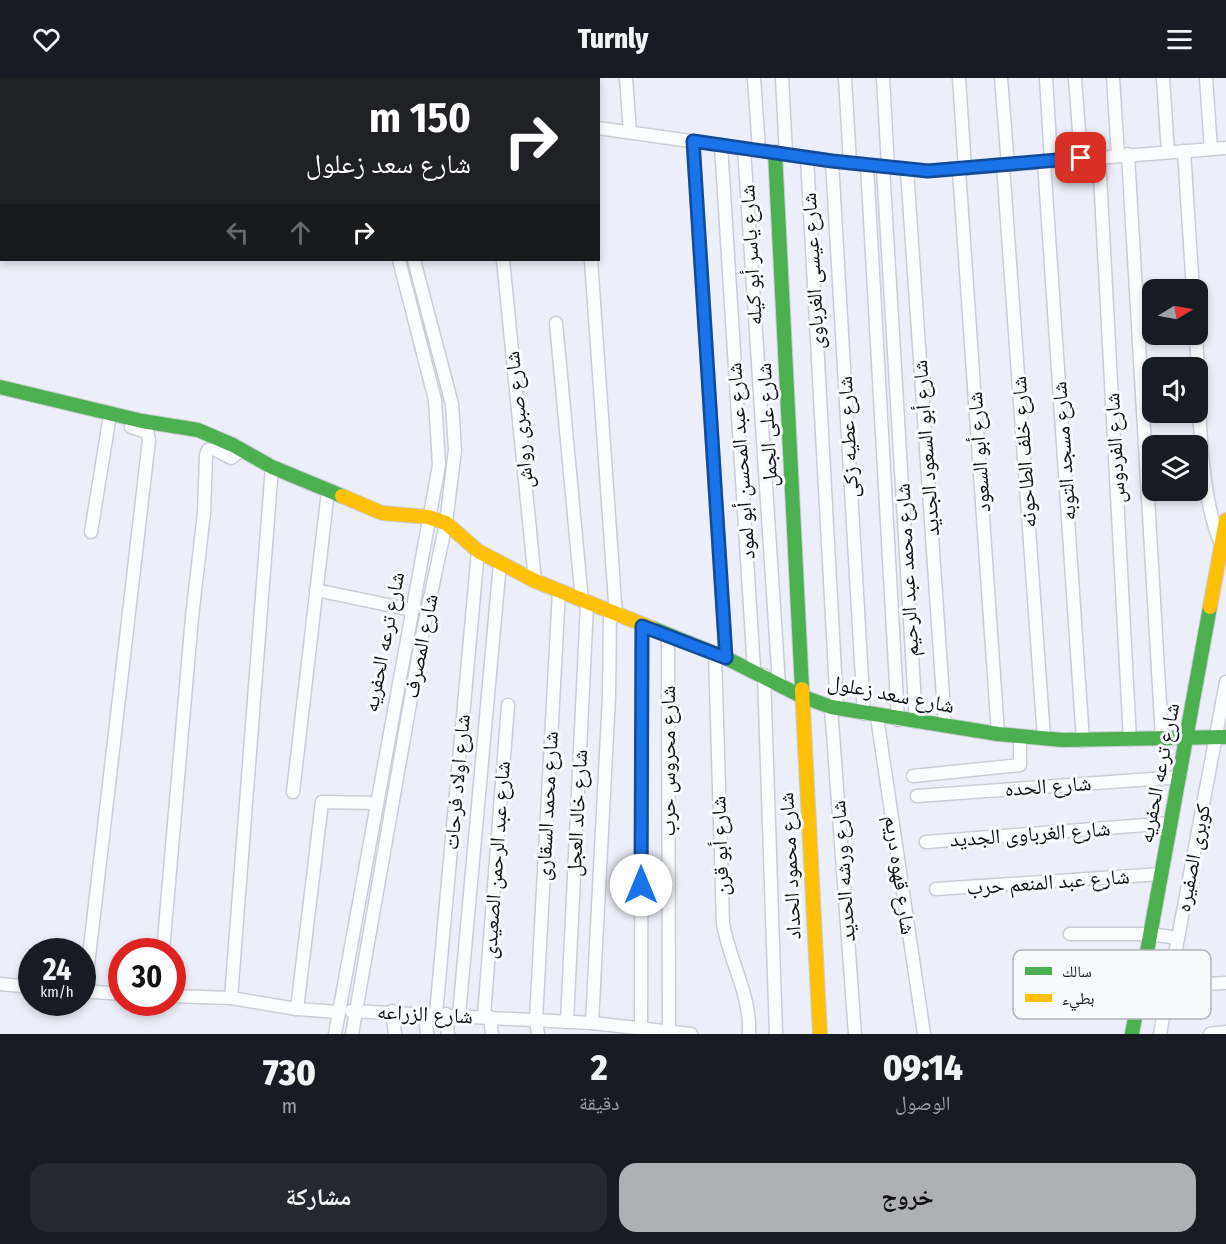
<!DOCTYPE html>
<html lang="ar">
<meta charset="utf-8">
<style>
body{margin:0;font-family:"Fira Sans Condensed","Noto Naskh Arabic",sans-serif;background:#242831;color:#f1f3f6;direction:rtl;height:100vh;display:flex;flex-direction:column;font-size:22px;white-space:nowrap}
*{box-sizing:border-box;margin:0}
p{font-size:20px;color:#9ea1a6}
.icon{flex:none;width:33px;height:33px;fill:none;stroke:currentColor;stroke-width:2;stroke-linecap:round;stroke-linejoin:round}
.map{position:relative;height:956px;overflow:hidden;direction:ltr}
.sheet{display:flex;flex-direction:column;background:#171b24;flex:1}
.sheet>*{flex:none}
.top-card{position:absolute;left:0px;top:0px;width:600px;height:183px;box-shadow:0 3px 9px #0003;direction:rtl;background:#202124;color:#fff;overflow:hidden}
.needle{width:39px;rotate:80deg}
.fabs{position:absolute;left:1142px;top:201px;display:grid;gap:12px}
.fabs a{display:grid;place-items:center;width:66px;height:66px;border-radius:12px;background:#171b24;box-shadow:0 3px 9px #0003;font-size:30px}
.speed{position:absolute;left:18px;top:860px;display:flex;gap:12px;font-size:30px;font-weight:700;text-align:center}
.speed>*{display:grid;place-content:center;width:78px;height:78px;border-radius:50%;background:#171b24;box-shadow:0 3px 9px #0003;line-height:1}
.speed small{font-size:15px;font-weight:400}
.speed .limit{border:9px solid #d22;background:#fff;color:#111}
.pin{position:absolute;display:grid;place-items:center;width:51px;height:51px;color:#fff;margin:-26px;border-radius:12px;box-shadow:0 3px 9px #0006}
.me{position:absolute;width:66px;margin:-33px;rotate:0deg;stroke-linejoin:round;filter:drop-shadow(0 0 4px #0008)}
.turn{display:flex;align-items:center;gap:21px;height:126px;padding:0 30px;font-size:27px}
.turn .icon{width:78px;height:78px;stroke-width:2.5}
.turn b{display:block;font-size:42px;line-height:51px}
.lanes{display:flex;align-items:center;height:57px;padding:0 30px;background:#0003;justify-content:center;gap:30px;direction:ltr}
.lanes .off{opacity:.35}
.eta{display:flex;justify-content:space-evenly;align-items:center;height:102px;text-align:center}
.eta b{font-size:36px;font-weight:800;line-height:42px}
.action{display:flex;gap:12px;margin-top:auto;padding:12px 30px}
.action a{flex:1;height:69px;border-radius:18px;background:#aeb0b6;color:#111;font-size:24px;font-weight:800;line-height:69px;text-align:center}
.action a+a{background:#242831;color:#f1f3f6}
header{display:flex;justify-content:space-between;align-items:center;height:78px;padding:0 30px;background:#171b24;font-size:27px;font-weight:800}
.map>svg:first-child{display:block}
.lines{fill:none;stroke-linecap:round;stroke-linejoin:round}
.street-casing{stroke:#cbcdd6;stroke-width:15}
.fast-casing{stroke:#cbcdd6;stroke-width:16}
.slow-casing{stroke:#cbcdd6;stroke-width:16}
.street{stroke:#fcfdfe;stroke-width:12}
.fast{stroke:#4caf50;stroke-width:14}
.slow{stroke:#ffc107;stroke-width:14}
.route-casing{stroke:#114b97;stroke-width:15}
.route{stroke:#1a73e8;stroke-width:10}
.labels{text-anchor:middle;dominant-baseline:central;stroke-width:6;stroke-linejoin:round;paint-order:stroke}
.street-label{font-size:21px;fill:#0f1118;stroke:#f9fafe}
.key{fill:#f9fafe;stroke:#b3b4b9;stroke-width:1.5}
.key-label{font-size:16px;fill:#0f1118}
</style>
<header><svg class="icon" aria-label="menu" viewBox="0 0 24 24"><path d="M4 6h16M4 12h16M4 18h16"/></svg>Turnly<svg class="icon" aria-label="heart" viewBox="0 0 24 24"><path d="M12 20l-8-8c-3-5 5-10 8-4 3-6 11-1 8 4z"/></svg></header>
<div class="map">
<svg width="1226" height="956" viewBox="0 0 1226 956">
<rect width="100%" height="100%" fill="#eceff9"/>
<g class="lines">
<defs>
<g id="street">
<path d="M294 0V2"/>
<path d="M351 0 352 2"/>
<path d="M365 0V2"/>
<path d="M427 0V2"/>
<path d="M478 0V2"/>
<path d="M626 0 630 54"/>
<path d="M754 0 759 72"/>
<path d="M782 0 786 76"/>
<path d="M845 0 850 85"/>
<path d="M883 0 888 89"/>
<path d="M959 0 965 91"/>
<path d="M1001 0 1008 87"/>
<path d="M1046 0 1051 83"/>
<path d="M1075 0 1081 80"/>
<path d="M1113 0 1118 77"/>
<path d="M1163 0 1168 74"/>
<path d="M1206 0 1211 71"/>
<path d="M598 50 832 83 928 93 1226 70"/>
<path d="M693 63 726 580"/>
<path d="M721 67 754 592"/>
<path d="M744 70 779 607"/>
<path d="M1184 73 1193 212"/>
<path d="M1128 76 1162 660"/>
<path d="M1099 78 1130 662"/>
<path d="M807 79 837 631"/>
<path d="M832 83 864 636"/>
<path d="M1044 84 1083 663"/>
<path d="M867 87 898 642"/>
<path d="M1003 87 1044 660"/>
<path d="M883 89 916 644"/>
<path d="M907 92 945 648"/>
<path d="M959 92 998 656"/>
<path d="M503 182 535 503"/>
<path d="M591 182 616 538"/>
<path d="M556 245 582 523"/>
<path d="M1196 256C1200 318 1197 411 1221 466"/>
<path d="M91 454 109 343"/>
<path d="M316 512 412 532"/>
<path d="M668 558 669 953"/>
<path d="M715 576 723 845C729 883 751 916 749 956"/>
<path d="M764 597 776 956"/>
<path d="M831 629 855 956"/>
<path d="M877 639 924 956"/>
<path d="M913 698 1020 687V658"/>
<path d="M293 714 328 413"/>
<path d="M917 718 1180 699"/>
<path d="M926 764 1171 745"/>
<path d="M936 811 1161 796"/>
<path d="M1070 856H1150L1178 860"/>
<path d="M163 873 192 539 204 435 206 377 208 372 214 371 231 380 241 372"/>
<path d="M0 906 32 909"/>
<path d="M1169 908 1226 905"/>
<path d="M82 913 122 916"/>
<path d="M85 913 149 362 147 354 131 349"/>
<path d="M172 918 231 920 272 389"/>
<path d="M231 920 297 931 338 934"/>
<path d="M297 931 322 724 375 725"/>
<path d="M351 933 592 945 691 956"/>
<path d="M392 933 395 956"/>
<path d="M425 935 427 956"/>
<path d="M436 936 478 473"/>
<path d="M446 936 448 956"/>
<path d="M459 937 500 485"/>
<path d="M484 938 508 627"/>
<path d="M490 939 492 956"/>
<path d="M567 944 587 526"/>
<path d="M592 945 609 618 610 534"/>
<path d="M641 949 642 547"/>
<path d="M335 956 439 387 435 322 399 182"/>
<path d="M352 956 421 563 446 445 455 372 452 326 414 182"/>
<path d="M538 956 536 942 559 513"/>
<path d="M1160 956 1226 604"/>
<path d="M1210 956 1226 954"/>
</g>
<g id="fast">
<path d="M775 74 802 611"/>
<path d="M0 309 142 343 198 352 233 367 272 389 342 418"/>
<path d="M652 550 726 580 801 618 831 629 998 656 1063 662 1226 659"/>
<path d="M1132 956 1210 529"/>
</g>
<g id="slow">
<path d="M342 418 382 435 428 439 446 445 478 473 535 503 652 550"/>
<path d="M1210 529 1226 442"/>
<path d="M802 611 820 956"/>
</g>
</defs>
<use href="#street" class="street-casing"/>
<use href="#fast" class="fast-casing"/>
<use href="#slow" class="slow-casing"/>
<use href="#street" class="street"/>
<use href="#fast" class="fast"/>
<use href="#slow" class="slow"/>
</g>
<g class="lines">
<defs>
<path id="route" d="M641 807 642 548 726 580 693 63 832 83 928 93 1081 80"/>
</defs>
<use href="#route" class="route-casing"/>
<use href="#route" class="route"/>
</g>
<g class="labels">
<g class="street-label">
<text transform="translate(751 177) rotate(-93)">شارع ياسر أبو كيله</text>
<text transform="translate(813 193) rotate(-93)">شارع عيسى الغرباوى</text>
<text transform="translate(519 342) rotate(-96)">شارع صبرى رواش</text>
<text transform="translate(767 347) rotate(-93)">شارع على الجمل</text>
<text transform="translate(848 359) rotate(-93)">شارع عطيه زكى</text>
<text transform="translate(926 370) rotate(-94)">شارع أبو السعود الجديد</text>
<text transform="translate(1115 370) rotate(-93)">شارع الفردوس</text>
<text transform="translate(1064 373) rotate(-94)">شارع مسجد التوبه</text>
<text transform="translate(979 374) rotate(-94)">شارع أبو السعود</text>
<text transform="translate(1024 374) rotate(-94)">شارع خلف الطاحونه</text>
<text transform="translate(741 383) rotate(-94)">شارع عبد المحسن أبو لمود</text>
<text transform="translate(907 492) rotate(-93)">شارع محمد عبد الرحيم</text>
<text transform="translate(384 564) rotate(-79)">شارع ترعه الحفريه</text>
<text transform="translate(421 568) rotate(-79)">شارع المصرف</text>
<text transform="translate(891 616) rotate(11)">شارع سعد زعلول</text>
<text transform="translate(668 683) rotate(-90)">شارع محروس حرب</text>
<text transform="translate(1159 695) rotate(-79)">شارع ترعه الحفريه</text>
<text transform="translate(457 704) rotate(-85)">شارع اولاد فرحات</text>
<text transform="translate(1048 708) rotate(-4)">شارع الحده</text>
<text transform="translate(547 728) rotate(-87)">شارع محمد السقارى</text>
<text transform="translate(577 735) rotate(-87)">شارع خالد العجل</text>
<text transform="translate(1030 756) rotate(-4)">شارع الغرباوى الجديد</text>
<text transform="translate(720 768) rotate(-92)">شارع أبو قرن</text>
<text transform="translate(1193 780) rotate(-79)">كوبرى الصفيره</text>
<text transform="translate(496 782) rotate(-86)">شارع عبد الرحمن الصعيدى</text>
<text transform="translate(790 788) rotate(-93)">شارع محمود الحداد</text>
<text transform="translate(843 793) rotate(-94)">شارع ورشه الحديد</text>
<text transform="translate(900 797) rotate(82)">شارع قهوه دريم</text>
<text transform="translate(1048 804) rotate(-4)">شارع عبد المنعم حرب</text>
<text transform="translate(425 936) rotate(3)">شارع الزراعه</text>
</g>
</g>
<rect x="1013" y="872" width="198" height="69" rx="9" class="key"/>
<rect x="1025" y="889" width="27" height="8" fill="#4caf50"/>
<rect x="1025" y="916" width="27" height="8" fill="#ffc107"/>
<g class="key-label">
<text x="1062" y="899">سالك</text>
<text x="1062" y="926">بطيء</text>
</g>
</svg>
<div class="fabs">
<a><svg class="needle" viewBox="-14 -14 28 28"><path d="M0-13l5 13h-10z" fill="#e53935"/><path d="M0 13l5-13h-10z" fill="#9ea1a6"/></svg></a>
<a><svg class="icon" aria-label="sound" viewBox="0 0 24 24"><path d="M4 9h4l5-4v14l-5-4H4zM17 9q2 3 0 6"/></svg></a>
<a><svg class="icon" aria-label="layers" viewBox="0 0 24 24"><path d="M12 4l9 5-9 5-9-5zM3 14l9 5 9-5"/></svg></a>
</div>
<div class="speed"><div>24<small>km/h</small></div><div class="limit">30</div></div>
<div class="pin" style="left:1081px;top:80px;background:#d93025"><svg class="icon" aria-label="arrive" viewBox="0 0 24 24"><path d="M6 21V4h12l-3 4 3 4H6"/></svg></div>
<svg class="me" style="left:641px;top:807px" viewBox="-20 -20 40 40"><circle r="19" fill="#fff"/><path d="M0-13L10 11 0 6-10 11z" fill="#1a73e8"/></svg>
<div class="top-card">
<div class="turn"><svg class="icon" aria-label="right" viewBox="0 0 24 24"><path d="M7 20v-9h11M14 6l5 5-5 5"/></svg><div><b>150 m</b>شارع سعد زعلول</div></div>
<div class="lanes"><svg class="icon off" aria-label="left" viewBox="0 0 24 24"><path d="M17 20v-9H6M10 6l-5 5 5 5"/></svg><svg class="icon off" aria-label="ahead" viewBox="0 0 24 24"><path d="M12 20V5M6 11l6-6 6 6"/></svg><svg class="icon" aria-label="right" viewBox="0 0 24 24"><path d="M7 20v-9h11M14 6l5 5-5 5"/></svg></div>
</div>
</div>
<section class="sheet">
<div class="eta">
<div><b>09:14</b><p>الوصول</p></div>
<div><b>2</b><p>دقيقة</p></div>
<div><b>730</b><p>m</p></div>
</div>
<div class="action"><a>خروج</a><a>مشاركة</a></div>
</section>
